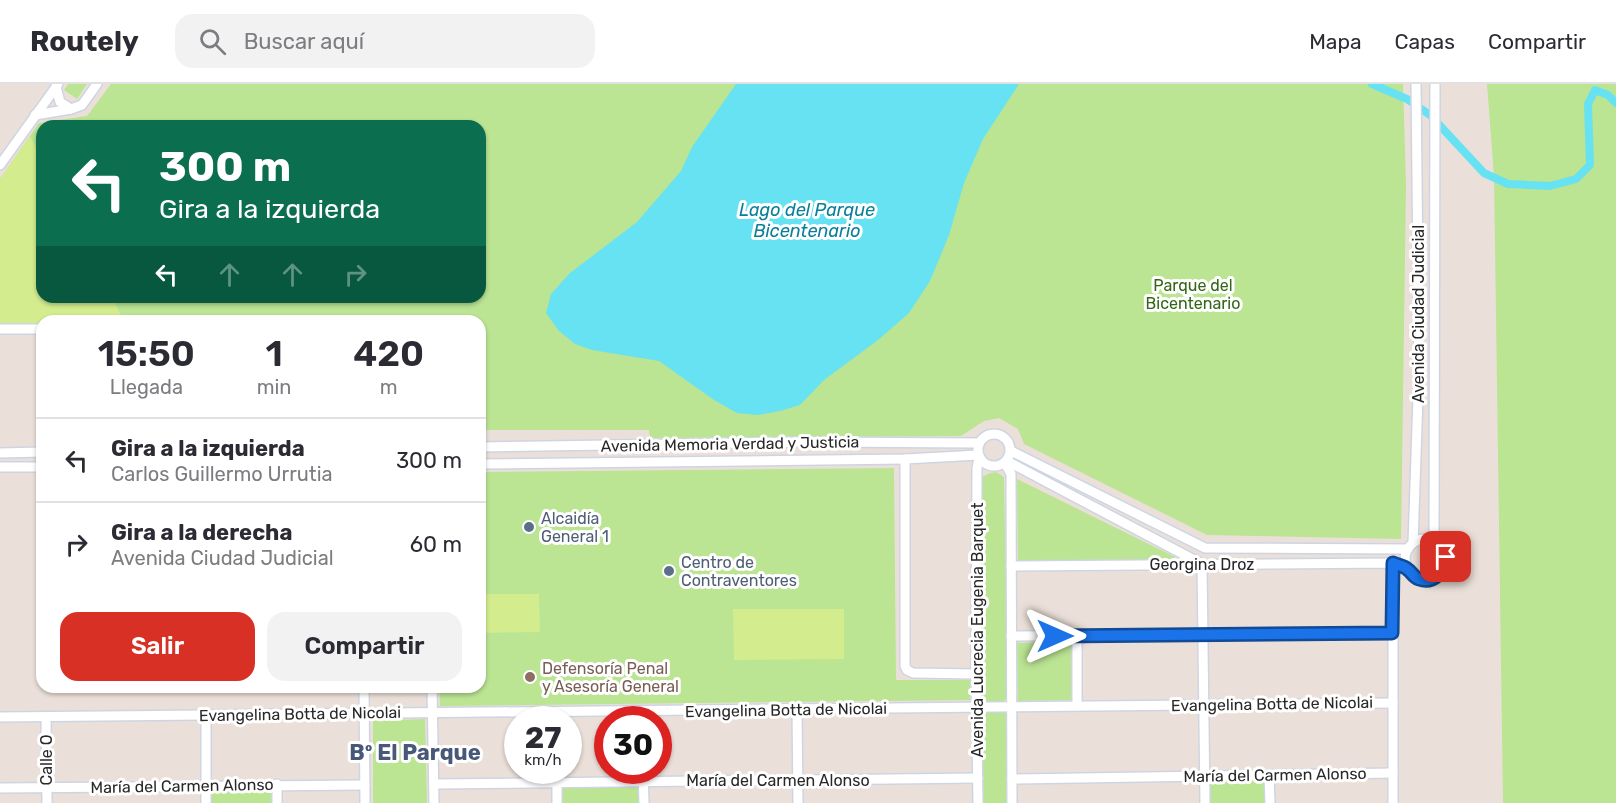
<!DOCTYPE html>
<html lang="es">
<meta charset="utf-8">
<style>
body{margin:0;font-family:Rubik,sans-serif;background:#f2f2f3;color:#2b2b33;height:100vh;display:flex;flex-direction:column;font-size:22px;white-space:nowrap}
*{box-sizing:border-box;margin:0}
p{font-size:20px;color:#7c7c81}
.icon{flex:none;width:33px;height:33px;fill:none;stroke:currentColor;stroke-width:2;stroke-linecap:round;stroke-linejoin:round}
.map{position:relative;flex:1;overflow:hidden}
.sheet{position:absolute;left:36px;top:231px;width:450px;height:378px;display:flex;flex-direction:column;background:#fff;border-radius:18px;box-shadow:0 2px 4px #0004}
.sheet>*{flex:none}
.banner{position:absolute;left:36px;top:36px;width:450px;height:183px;border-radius:18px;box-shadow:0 2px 4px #0004;background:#0b6e4f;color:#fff;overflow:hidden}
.speed{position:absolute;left:504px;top:622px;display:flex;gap:12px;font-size:30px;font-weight:700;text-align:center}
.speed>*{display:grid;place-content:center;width:78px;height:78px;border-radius:50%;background:#fff;box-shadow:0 2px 4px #0004;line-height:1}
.speed small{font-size:15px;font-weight:400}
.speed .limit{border:9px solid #d22;background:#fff;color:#111}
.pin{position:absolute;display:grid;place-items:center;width:51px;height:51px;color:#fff;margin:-26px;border-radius:12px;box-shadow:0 3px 9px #0006}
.me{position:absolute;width:66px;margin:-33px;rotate:90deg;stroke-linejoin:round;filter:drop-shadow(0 0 4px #0008)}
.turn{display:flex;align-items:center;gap:21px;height:126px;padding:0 24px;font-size:27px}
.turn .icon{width:78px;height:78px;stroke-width:2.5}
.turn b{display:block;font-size:42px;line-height:51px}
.lanes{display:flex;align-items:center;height:57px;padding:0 24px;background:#0003;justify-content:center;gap:30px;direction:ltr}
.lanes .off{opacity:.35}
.eta{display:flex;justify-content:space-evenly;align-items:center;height:102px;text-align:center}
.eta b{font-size:36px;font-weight:600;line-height:42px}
.button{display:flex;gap:12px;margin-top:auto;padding:12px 24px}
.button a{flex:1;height:69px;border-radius:18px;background:#d93025;color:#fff;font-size:24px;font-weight:600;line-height:69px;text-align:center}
.button a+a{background:#f2f2f3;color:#2b2b33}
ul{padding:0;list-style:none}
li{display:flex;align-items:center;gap:18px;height:84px;padding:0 24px;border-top:2px solid #e1e1e2}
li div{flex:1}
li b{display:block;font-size:22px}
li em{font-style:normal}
header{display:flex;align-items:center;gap:36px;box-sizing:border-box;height:84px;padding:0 30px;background:#fff;border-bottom:2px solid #e1e1e2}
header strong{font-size:28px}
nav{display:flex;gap:33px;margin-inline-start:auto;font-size:21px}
.search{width:420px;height:54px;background:#f2f2f3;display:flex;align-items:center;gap:15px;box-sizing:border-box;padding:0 21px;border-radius:18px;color:#7c7c81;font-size:22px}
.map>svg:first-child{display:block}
.green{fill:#bbe493;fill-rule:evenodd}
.pitch{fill:#d2ec8e}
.water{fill:#67e2f2}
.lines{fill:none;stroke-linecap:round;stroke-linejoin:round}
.canal{stroke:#67e2f2;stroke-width:8}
.minor-casing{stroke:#ced5e2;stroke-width:12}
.minor{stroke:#fff;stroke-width:9}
.route-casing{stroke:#114b97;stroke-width:15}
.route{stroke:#1a73e8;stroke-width:10}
.service-dot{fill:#5c6f8a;stroke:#fff;stroke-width:2}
.education-dot{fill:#8d6e63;stroke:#fff;stroke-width:2}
.labels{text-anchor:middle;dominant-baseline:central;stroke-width:6;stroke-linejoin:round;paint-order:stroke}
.park-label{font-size:16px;fill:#336617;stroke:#fff}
.street-label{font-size:16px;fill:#282828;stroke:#fff}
.service-label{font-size:16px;fill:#4e5e75;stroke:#fff;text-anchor:start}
.education-label{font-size:16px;fill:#785e54;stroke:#fff;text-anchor:start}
.water-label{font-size:18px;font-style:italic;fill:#097f9b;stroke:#fff}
.district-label{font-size:22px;font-weight:bold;fill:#475879;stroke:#fff}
</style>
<header>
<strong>Routely</strong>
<div class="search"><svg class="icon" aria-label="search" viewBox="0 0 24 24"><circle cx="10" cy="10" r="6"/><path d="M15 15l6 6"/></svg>Buscar aquí</div>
<nav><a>Mapa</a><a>Capas</a><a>Compartir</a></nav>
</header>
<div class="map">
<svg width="1616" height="719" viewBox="0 0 1616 719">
<rect width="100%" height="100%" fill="#ebe0d9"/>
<g class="green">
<path d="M68 0H87L77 15 64 6Z"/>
<path d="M111 0H1403L1406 101 1401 455 1207 451 1024 360 1018 345 999 334 984 337 961 352 650 354 649 346H480V237H42V240L0 241V95L39 39 87 32ZM42 42H480V213H42Z"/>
<path d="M1487 0H1616V719H1503L1494 92Z"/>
<path d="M894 384 896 596H970V616L440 622 439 603H480V388Z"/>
<path d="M996 388 1004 393 1008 612 1004 617H987L982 612V393L990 389Z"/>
<path d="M1017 395 1175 473V477L1018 478Z"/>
<path d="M1073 557 1075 616 1018 617 1017 559Z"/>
<path d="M1003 627 1009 633 1010 719H983L982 635 985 628Z"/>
<path d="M425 635 427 719H373V637Z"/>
<path d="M1264 695 1265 719H1211L1210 697Z"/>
<path d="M638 701V719H561V703Z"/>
<path d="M272 704V719H210V705Z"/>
</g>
<g class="pitch">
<path d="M30 52 42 76V213H112L124 237H42V240L0 241V95Z"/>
<path d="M480 510H539L540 548 480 549Z"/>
<path d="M733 525H844V575L734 576Z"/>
</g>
<path class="water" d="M736 0H1019L983 55 964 99 949 151 930 197 909 229 878 256 824 296 800 321 780 327 758 331 737 329 714 316 659 277 592 266 575 260 559 247 546 229 551 210 570 189 637 138 681 87 692 63Z"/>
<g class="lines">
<path class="canal" d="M1372 0 1407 15 1430 31 1484 89 1508 100 1550 102 1576 95 1590 81 1588 20 1595 6 1608 11 1616 19"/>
<defs>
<g id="minor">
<path d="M58 0 56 3 60 18 71 25 82 21 97 0"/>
<path d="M35 31 71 25"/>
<path d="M0 81 56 3"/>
<path d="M0 245H42"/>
<circle cx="994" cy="366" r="16"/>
<path d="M480 363 813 358 979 359"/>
<path d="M1011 367 1205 464 1408 465"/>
<path d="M0 369 42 368"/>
<path d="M905 375V582L907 586 913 589 976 590"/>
<path d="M1007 377 1200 479"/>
<path d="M1005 379 1011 390 1012 719"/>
<path d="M480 380 905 375 978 371"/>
<path d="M0 383H42"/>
<circle cx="1425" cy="475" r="20"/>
<path d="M1434 457 1435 0"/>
<path d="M1413 459 1419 284 1416 0"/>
<path d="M1202 480 1205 719"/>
<path d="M1011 482 1393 479 1407 485"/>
<path d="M1011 552 1392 549"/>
<path d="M1077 552V622"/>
<path d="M364 603 365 719"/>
<path d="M432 603 434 719"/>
<path d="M797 625 798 719"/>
<path d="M206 631V719"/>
<path d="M0 633 1393 619"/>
<path d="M46 633 47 719"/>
<path d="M643 687 644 719"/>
<path d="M1269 691 1270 719"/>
<path d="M1012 695 1393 689"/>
<path d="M557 698V719"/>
<path d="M277 700V719"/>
<path d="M434 700 978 694"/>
<path d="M0 704 365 701"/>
<path d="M978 719 976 590 977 384 979 374"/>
<path d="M1393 719V479"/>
</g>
</defs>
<use href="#minor" class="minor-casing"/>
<use href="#minor" class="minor"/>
</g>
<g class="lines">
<defs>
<path id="route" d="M1055 552 1392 549 1393 479C1397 481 1404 482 1407 485 1412 488 1413 493 1419 495 1434 500 1445 487 1446 473"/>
</defs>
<use href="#route" class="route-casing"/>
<use href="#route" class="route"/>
</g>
<g class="service-dot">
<circle cx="529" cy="443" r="6"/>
<circle cx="669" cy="487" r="6"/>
</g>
<circle class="education-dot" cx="530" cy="593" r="6"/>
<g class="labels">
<g class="park-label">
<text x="1193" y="201">Parque del<tspan x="1193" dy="18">Bicentenario</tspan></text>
</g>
<g class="street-label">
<text transform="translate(1418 230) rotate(-90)">Avenida Ciudad Judicial</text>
<text transform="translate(730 360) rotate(-1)">Avenida Memoria Verdad y Justicia</text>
<text x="1202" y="480">Georgina Droz</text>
<text transform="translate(977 546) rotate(-90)">Avenida Lucrecia Eugenia Barquet</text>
<text transform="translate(1272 620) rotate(-1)">Evangelina Botta de Nicolai</text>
<text transform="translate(786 626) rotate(-1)">Evangelina Botta de Nicolai</text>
<text transform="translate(300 630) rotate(-1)">Evangelina Botta de Nicolai</text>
<text transform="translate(46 676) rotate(-90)">Calle O</text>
<text transform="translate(1275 691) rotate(-1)">María del Carmen Alonso</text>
<text x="778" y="696">María del Carmen Alonso</text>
<text transform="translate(182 702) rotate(-1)">María del Carmen Alonso</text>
</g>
<g class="service-label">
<text x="541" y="434">Alcaidía<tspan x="541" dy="18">General 1</tspan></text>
<text x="681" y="478">Centro de<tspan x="681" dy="18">Contraventores</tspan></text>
</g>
<g class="education-label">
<text x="542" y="584">Defensoría Penal<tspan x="542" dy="18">y Asesoría General</tspan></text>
</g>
<g class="water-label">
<text x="807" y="126">Lago del Parque<tspan x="807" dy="21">Bicentenario</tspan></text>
</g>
<g class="district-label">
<text x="415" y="668">Bº El Parque</text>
</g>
</g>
</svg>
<div class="speed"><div>27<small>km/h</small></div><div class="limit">30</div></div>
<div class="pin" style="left:1446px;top:473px;background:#d93025"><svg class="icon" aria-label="arrive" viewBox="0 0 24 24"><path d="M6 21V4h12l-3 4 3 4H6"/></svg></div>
<svg class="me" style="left:1055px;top:552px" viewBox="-20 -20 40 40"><path d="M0-17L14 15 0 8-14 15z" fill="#1a73e8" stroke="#fff" stroke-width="4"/></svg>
<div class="banner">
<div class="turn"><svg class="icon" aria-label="left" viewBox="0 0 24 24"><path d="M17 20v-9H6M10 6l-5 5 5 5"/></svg><div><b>300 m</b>Gira a la izquierda</div></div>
<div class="lanes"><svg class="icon" aria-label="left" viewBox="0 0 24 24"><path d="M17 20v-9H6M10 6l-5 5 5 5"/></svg><svg class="icon off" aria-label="ahead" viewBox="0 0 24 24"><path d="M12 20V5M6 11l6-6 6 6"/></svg><svg class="icon off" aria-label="ahead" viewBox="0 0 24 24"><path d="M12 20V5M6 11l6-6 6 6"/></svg><svg class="icon off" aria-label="right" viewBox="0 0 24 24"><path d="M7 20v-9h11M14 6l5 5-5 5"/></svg></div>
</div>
<section class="sheet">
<div class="eta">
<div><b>15:50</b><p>Llegada</p></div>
<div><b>1</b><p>min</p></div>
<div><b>420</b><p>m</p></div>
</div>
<ul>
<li><svg class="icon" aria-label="left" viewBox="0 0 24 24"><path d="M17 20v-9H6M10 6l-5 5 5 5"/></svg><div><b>Gira a la izquierda</b><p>Carlos Guillermo Urrutia</p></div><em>300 m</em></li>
<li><svg class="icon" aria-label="right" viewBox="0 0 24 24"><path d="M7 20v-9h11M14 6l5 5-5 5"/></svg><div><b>Gira a la derecha</b><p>Avenida Ciudad Judicial</p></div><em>60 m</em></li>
</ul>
<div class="button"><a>Salir</a><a>Compartir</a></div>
</section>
</div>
